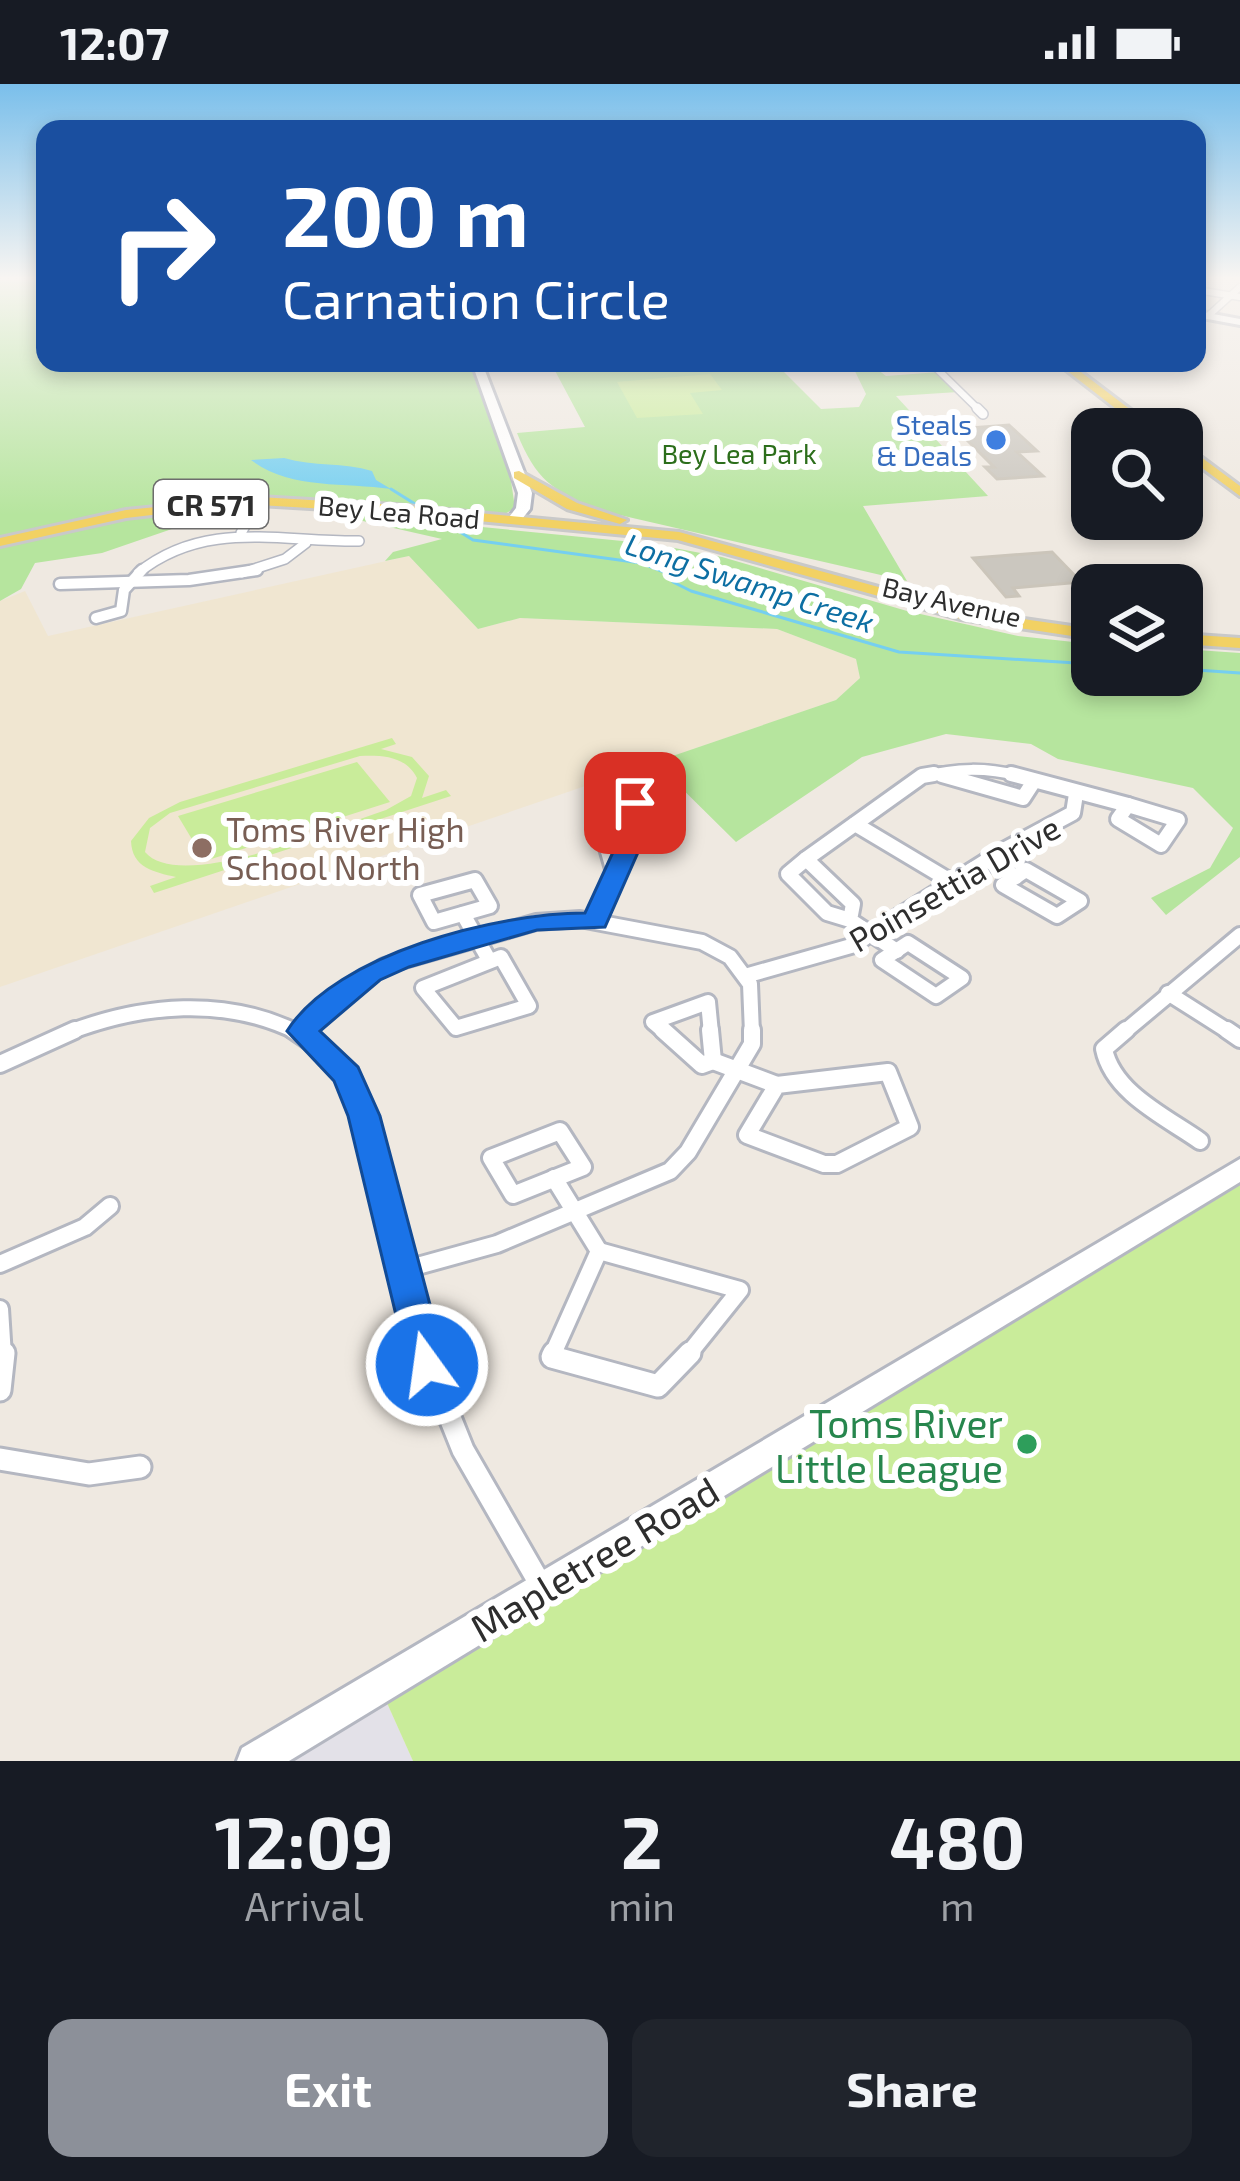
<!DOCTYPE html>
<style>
body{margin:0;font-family:"Exo 2",sans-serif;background:#20242c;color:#f1f3f6;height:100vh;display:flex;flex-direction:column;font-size:45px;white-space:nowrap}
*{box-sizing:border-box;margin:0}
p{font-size:39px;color:#9ea1a6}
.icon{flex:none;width:66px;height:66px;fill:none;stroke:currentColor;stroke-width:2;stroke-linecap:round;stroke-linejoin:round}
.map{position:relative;height:1677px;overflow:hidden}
.details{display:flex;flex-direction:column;background:#171b24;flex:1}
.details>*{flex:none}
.hud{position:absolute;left:36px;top:36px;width:1170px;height:252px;border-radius:24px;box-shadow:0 6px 18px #0003;background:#1a4fa0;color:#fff;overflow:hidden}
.tools{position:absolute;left:1071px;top:324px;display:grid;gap:24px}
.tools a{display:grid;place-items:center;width:132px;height:132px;border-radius:24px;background:#171b24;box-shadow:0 6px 18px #0003;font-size:60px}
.pin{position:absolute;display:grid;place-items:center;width:102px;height:102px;color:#fff;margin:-51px;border-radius:24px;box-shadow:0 6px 18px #0006}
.me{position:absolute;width:132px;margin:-66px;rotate:346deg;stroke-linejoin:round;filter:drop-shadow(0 0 9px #0008)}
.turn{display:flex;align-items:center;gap:42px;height:252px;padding:0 48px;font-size:54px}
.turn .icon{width:156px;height:156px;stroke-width:2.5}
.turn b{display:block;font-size:84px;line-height:102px}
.eta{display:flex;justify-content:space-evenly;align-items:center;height:204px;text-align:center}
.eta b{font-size:72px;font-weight:700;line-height:84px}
.action{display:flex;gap:24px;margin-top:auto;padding:24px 48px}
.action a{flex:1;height:138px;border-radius:24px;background:#8c9099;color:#fff;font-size:48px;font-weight:700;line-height:138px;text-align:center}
.action a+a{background:#20242c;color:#f1f3f6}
.status{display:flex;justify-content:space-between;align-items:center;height:84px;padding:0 60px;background:#171b24;direction:ltr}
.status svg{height:33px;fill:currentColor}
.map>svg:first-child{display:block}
.industrial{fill:#e3e1e8}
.education{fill:#f0e6d1}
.green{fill:#b6e59e}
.pitch{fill:#c9ec9a;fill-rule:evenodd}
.water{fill:#75cff0}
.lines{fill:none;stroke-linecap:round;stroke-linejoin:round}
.stream{stroke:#75cff0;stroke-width:3}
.building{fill:#cbc7bf;stroke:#cbc5ba;stroke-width:3}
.street-far5-casing{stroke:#b4b7c1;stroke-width:9}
.street-far4-casing{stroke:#b4b7c1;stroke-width:12}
.street-far3-casing{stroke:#b4b7c1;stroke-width:15}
.street-far2-casing{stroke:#b4b7c1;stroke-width:20}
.street-far1-casing{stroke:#b4b7c1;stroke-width:22}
.street-casing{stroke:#b4b7c1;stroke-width:27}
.secondary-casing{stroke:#b4b7c1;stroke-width:6}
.primary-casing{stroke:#c9c9c9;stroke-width:6}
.street-far5{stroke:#fff;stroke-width:6}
.street-far4{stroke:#fff;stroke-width:9}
.street-far3{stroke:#fff;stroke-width:10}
.street-far2{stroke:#fff;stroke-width:14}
.street-far1{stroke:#fff;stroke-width:16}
.street{stroke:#fff;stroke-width:21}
.secondary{fill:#fff;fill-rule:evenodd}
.primary{fill:#f2d163;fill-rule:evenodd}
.route{fill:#1a73e8;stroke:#114b97;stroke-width:3}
.shop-dot{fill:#3f7fe0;stroke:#fff;stroke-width:4.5}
.education-dot{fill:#8d6e63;stroke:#fff;stroke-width:4.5}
.leisure-dot{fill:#2e9e5b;stroke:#fff;stroke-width:4.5}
.labels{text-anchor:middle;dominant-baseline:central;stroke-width:12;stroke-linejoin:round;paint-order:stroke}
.far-shop-label{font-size:27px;fill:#366cbe;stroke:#fff;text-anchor:end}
.far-park-label{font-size:27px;fill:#2c6e1b;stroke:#fff}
.far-street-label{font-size:27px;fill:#2e2e2e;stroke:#fff}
.shield{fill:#fff;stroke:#6d6d6d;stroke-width:3}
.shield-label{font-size:30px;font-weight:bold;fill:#2e2e2e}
.far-water-label{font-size:30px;font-style:italic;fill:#0d6fa3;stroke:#fff}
.education-label{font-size:33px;fill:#785e54;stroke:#fff;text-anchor:start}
.street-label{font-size:33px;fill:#2e2e2e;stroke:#fff}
.near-leisure-label{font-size:39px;fill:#27864d;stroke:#fff;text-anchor:end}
.near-street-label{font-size:39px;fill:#2e2e2e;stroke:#fff}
</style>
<div class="status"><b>12:07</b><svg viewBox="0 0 49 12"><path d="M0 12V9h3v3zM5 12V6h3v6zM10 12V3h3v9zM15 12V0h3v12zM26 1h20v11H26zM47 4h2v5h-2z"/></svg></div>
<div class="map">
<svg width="1240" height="1677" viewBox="0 0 1240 1677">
<rect width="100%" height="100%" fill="#efe9e1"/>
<path class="industrial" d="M387 1619 413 1677H293Z"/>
<path class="education" d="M409 472 478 545 520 534 777 545 856 575 860 594 836 616 0 903V517L25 507 48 552Z"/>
<g class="green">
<path d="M0 196H45V279H469L510 390 515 424 503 431C436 425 368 417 301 415 198 413 99 431 0 454Z"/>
<path d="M851 279H869L886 292 939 288 958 308 896 312 988 412 863 422 907 497 598 426C552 406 536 396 517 349L585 343 553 283 776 280 821 325 859 323 866 310Z"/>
<path d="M236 423 102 469 35 479 21 505 0 517V464L127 436Z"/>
<path d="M319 427 653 460 722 473 907 527 1018 552 1092 560V591H1182V565L1240 569V773L1166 831 1151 814 1210 784 1233 744 1193 704 1058 675 1031 660 946 650 862 673 736 758 655 678 836 616 860 594 856 575 777 545 520 534 478 545 409 472 385 477 393 468 442 455Z"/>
</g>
<g class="pitch">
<path d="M710 290 722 306 690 309 703 330 637 334 617 298Z"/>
<path d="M392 654 396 660 381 665 412 673 429 692 422 714 446 706 451 712 154 809 150 802 176 793C154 788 132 784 131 757L149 734 180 718ZM360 672C382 671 406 672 417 694L411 712 386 726C337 742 180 810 145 768L150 744 170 729Z"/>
<path d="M357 678 390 718 205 777 178 732Z"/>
<path d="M1240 1101V1677H413L387 1619Z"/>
</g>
<path class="water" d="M284 374C314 383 344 378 372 387L376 396 391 405C344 398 290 406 251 376Z"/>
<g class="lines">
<g class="stream">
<path d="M391 405 473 456 641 479 672 491 673 498 691 507 899 568 1092 580"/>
<path d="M1182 585 1240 589"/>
</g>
</g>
<g class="building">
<path d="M1009 341 1037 367 1017 368 1043 392 997 395 985 383H994L956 345Z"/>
<path d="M1052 468 1081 498 1013 504 1019 512 1006 513 973 474Z"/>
</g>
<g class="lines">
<defs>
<g id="street-far5">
<path d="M1197 206 1240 213"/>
<path d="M1208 232 1240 203"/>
<path d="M931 279 980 327"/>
</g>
<g id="street-far4">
<path d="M977 324 983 330"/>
<path d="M241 449 259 417"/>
<path d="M138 489C205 435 280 458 359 457"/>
<path d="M242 489 285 475 306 459"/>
</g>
<g id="street-far3">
<path d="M60 500 189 496 257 486"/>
<path d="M96 534 121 527 124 506 142 486"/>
<path d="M942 691 948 693"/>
<path d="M921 693C956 684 987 683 1023 693"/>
</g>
<g id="street-far2">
<path d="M1011 690 1128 721"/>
<path d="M942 691 1023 714 1034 697"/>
<path d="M617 713 632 716 637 725 615 792 596 725 602 716Z"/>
<path d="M1128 721 1178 736 1161 761 1118 735Z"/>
<path d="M855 740 952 798"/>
<path d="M806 775 788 790 827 829 850 836"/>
<path d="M987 776 1016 793"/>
<path d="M1026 786 1080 817 1057 832 1003 801Z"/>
<path d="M475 796 490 822 434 838 420 811Z"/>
<path d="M463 830 489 876"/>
<path d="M595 837 615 792"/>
<path d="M908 859 962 894 936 912 882 876Z"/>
<path d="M897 867 850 836 853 820 806 775 922 692 934 690"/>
<path d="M501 873 529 922 456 944 423 904Z"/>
<path d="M745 892 851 862 1002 767 1073 729 1076 710"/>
<path d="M1168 909 1231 949"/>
<path d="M301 947 384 882 536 838 580 835 702 858 730 873 750 900 752 949"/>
<path d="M67 949C142 920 225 912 299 949"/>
<path d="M666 949 653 938 708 918 711 949"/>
<path d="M1123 949 1240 851"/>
</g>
<g id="street-far1">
<path d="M293 946 334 974 354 1007 424 1272"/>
<path d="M663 946 702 981 713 977"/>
<path d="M710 946 713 977"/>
<path d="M1126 946 1104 965C1113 1009 1166 1033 1200 1057"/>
<path d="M1227 946 1240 955"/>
<path d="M713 977 777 1001"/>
<path d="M0 980 75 946"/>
<path d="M888 988 910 1043 837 1080H824L747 1051 777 1001Z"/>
<path d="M560 1047 583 1083 513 1111 491 1074Z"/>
<path d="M554 1094 599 1167"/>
<path d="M599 1167 740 1206 687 1272"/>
<path d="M0 1180 85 1143 110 1122"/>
<path d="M403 1186 497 1160 670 1087 688 1068 752 960V946"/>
<path d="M0 1225 3 1272"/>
<path d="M552 1272 599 1167"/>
</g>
<g id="street">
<path d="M424 1269 463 1366 543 1505"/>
<path d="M554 1269 552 1273 658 1302 690 1269"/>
<path d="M0 1306 4 1269"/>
<path d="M0 1375 89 1390 140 1383"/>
</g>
<g id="secondary">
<path d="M1197 227 1240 235V241L1197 233Z"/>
<path d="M472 279H482L532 409 530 425 518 440 506 437 516 424 518 409Z"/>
<path d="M1240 1075V1098L289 1677H237L242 1664Z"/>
</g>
<g id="primary">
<path d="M1057 279H1069L1156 345H1142Z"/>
<path d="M1182 359 1240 402V412L1182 369Z"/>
<path d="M519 387 577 419 627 436 620 440 567 425 514 394V388Z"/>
<path d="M259 413 395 421 679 448 962 526 1092 545V555L961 535 678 456 395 429 259 421 203 425 126 434 0 462V454L126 426Z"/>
<path d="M1182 550 1240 554V564L1182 560Z"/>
</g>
</defs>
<use href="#street-far5" class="street-far5-casing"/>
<use href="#street-far4" class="street-far4-casing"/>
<use href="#street-far3" class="street-far3-casing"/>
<use href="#street-far2" class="street-far2-casing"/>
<use href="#street-far1" class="street-far1-casing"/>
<use href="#street" class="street-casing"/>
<use href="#secondary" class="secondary-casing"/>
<use href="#primary" class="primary-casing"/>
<use href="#street-far5" class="street-far5"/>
<use href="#street-far4" class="street-far4"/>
<use href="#street-far3" class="street-far3"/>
<use href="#street-far2" class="street-far2"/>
<use href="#street-far1" class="street-far1"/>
<use href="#street" class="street"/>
<use href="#secondary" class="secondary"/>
<use href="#primary" class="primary"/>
</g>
<linearGradient id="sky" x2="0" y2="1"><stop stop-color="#7abfeb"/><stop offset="0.45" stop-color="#f8f5f2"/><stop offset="1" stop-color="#f8f5f2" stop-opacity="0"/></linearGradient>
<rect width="1240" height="431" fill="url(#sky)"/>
<path class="route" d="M635 711 647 719 639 766 605 843 537 846 409 883 380 896 320 947 358 983 380 1032 446 1281 441 1293 427 1298 414 1293 408 1281 348 1032 334 997 287 947C336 869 499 829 585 829L614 766 623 719Z"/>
<circle class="shop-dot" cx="996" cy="356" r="12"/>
<circle class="education-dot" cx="202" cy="764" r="12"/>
<circle class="leisure-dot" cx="1027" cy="1360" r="12"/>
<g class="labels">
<g class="far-shop-label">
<text x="972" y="340">Steals<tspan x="972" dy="31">&amp; Deals</tspan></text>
</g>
<g class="far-park-label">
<text x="739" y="369">Bey Lea Park</text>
</g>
<g class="far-street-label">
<text transform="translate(399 427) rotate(5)">Bey Lea Road</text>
<text transform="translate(952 517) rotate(13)">Bay Avenue</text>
</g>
<rect class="shield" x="154" y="396" width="114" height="48" rx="9"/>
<g class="shield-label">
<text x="211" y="420">CR 571</text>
</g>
<g class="far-water-label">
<text transform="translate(750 498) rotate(18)">Long Swamp Creek</text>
</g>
<g class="education-label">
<text x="226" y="745">Toms River High<tspan x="226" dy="38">School North</tspan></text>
</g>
<g class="street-label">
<text transform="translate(954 799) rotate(-30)">Poinsettia Drive</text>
</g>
<g class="near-leisure-label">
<text x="1003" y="1338">Toms River<tspan x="1003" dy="45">Little League</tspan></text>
</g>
<g class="near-street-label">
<text transform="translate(594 1474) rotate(-31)">Mapletree Road</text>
</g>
</g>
</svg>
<div class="tools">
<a><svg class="icon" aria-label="search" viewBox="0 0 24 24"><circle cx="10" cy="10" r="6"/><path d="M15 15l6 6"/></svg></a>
<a><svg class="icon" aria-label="layers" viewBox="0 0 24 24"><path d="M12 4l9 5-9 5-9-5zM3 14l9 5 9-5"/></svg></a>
</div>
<div class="pin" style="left:635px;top:719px;background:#d93025"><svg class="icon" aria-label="arrive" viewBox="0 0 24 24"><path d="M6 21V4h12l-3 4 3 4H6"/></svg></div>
<svg class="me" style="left:427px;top:1281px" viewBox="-20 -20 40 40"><circle r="17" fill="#1a73e8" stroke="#fff" stroke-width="3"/><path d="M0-11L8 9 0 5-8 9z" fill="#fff"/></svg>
<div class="hud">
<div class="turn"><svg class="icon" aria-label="right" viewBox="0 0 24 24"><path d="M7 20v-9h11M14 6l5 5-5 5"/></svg><div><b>200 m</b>Carnation Circle</div></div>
</div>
</div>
<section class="details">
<div class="eta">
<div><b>12:09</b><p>Arrival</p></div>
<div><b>2</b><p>min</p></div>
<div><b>480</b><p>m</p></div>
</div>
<div class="action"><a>Exit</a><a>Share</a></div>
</section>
